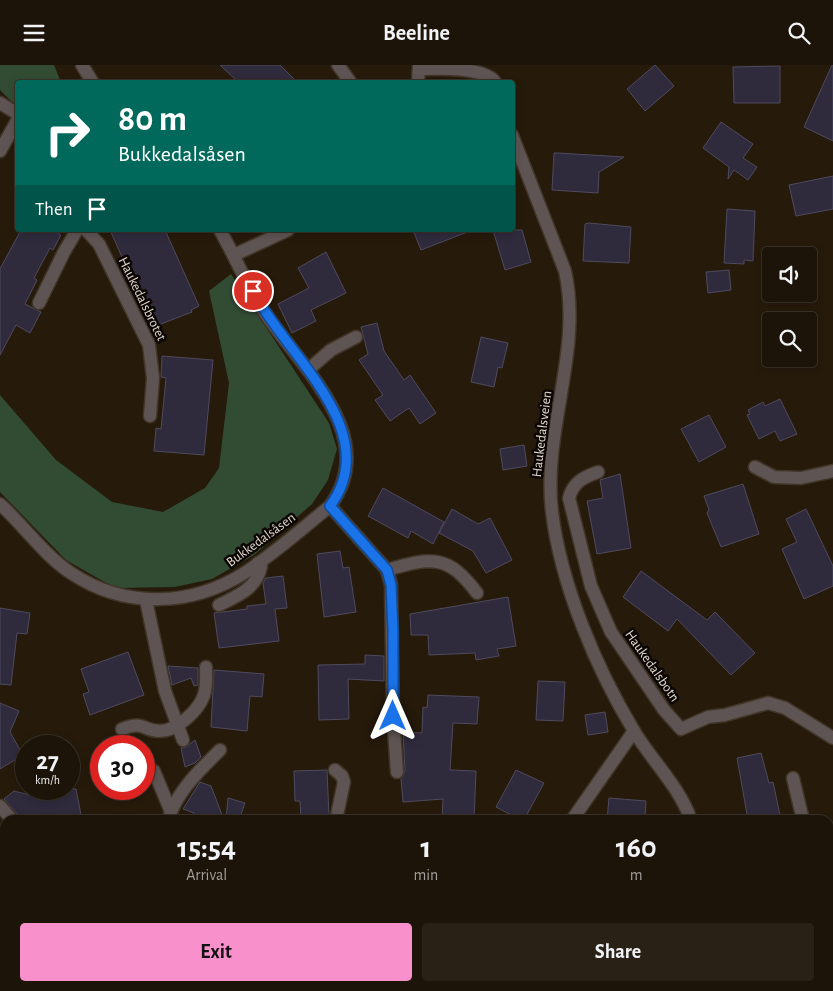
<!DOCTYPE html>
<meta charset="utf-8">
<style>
body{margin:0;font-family:"Alegreya Sans",sans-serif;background:#292116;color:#f1f3f6;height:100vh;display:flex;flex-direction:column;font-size:19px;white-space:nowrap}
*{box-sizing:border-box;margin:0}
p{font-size:16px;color:#a09e9c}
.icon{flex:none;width:28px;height:28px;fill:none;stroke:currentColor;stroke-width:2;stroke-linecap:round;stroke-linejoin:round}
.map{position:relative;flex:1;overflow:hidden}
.details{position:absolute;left:0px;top:750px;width:834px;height:176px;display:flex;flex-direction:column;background:#1c1408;border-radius:15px 15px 0 0;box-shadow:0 2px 8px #0003,0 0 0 1px #3a3329}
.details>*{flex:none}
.banner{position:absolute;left:15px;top:15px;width:500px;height:152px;border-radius:5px;box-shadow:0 2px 8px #0003,0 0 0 1px #3a3329;background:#00695c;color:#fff;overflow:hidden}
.tools{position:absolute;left:762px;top:182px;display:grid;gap:10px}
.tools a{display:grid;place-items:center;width:55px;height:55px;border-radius:5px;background:#1c1408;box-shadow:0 2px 8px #0003,0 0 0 1px #3a3329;font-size:25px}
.speed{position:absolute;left:15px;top:670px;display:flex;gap:10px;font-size:25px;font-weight:700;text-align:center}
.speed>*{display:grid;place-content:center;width:65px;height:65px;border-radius:50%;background:#1c1408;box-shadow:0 2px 8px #0003,0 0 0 1px #3a3329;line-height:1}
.speed small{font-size:12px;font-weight:400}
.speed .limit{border:8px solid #d22;background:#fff;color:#111}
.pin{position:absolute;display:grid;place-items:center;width:42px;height:42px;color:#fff;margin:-21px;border:2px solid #fff;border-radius:50%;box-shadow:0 1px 5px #0007}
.me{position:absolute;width:55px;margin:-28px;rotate:0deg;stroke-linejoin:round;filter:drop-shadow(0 0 4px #0008)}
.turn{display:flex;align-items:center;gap:18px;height:105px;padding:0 20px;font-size:22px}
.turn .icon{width:65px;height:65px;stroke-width:2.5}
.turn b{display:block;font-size:35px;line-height:42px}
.then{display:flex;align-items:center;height:48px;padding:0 20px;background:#0003;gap:10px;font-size:19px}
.eta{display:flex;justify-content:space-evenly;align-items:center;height:85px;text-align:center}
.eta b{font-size:30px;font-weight:700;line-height:35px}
.button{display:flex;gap:10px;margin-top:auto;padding:10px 20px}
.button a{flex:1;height:58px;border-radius:5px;background:#f890cc;color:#111;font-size:20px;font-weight:700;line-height:58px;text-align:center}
.button a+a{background:#292116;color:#f1f3f6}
header{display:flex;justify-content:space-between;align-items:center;height:65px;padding:0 20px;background:#1c1408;font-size:22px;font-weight:700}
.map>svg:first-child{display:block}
.green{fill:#324c34}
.building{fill:#2f2b3d;stroke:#4f4a5e}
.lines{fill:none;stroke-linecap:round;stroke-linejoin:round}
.minor-casing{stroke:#403526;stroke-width:15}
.minor{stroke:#5f5454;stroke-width:12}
.route-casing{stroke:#114b97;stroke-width:12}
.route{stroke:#1a73e8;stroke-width:9}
.labels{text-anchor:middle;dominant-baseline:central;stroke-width:5;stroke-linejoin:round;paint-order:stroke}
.street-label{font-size:14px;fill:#e2d9cf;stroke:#0b0602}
</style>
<header><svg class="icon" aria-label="menu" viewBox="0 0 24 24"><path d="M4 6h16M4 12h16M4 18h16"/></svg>Beeline<svg class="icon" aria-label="search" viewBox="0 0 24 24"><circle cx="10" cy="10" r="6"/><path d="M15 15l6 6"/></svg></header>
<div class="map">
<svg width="833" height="926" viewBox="0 0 833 926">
<rect width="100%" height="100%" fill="#261a0b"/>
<g class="green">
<path d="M0 0H54L61 17 18 18 17 42 0 25Z"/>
<path d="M231 209 329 358 337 384 328 415 312 439 254 490 212 514 175 522 115 523 66 495 0 427V330L56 395 112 437 163 447 205 423 219 403 229 318 209 226Z"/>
<path d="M312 921 463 925 467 926H243Z"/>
</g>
<g class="building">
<path d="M220 0H280L298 18H239Z"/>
<path d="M655 0 674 21 645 46 627 24Z"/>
<path d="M832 0H833V76L804 62Z"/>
<path d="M780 1V38H734L733 2Z"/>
<path d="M721 57 753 79 743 93 757 102 748 115 734 105 728 114 729 102 703 83Z"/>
<path d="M554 88H558L624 92 599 107 598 128 552 125Z"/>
<path d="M833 111V144L796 151 789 120Z"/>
<path d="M727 144 755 146 753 196 744 195V199L724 198Z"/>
<path d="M589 158 631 162 629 198 583 196 585 159Z"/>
<path d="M21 165H52L61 170 53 185 50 183 34 213 37 215 25 239 41 247 30 268 16 260 0 290V204Z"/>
<path d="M110 165H165L199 241 191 245 192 247 153 262Z"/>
<path d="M413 165H470V166L421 185Z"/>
<path d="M493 165H522L531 197 505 205Z"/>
<path d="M326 187 346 228 311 245 316 256 292 268 278 239 309 223 298 203Z"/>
<path d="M729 205 731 225 708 228 706 207Z"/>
<path d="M377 258 384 286 404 315 410 310 436 348 420 359 409 343 390 356 375 335 383 330 359 295 368 289 361 262Z"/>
<path d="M481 272 508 278 502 303 498 302 494 322 471 317Z"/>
<path d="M162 291 213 295 204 390 154 386 156 363 161 364 166 313 161 312Z"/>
<path d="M780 334 797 369 780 376 775 366 759 374 747 350 750 349 748 345 763 337 765 341Z"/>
<path d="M709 350 726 382 699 397 681 364Z"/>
<path d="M524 380 527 401 503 405 500 384Z"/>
<path d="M620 409 631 483 597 489 587 436 603 433 600 415Z"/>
<path d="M743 419 759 469 721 482 707 448 709 445 704 431Z"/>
<path d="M383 423 444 457 433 479 411 466 408 473 368 451Z"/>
<path d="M452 444 478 459 490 453 512 495 486 508 473 486 439 468Z"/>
<path d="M806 444 833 501V521L804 534 782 484 797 477 786 454Z"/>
<path d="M340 486 343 503 349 502 356 547 324 552 317 489Z"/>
<path d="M641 506 707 555 715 547 755 588 731 610 677 554 668 566 623 532Z"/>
<path d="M283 511 287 543 275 544 279 576 219 583 214 548 247 544V541L266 539 263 518 266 513Z"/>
<path d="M508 532 516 581 497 584 499 591 476 595 475 588 429 590 428 570H411L410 549Z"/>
<path d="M0 543 30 548 27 569 17 568 11 620 0 619Z"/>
<path d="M128 587 144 630 90 650 83 629 89 627 81 604Z"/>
<path d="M365 590 384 591V616L348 614 349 654 319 655 318 600 365 599Z"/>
<path d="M168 601 198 603V620L194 621 191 613 172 620Z"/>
<path d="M214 605 264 609 262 632 250 631 247 666 211 662Z"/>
<path d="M538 616 565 617 563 656 536 655Z"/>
<path d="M428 630 479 632 477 659 453 658 450 705 476 706 474 755H442L443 734 403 737 401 714 405 706 403 667 422 668 423 642 427 643Z"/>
<path d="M0 638 19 646 10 667 23 690 0 704Z"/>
<path d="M605 647 608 667 588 670 585 650Z"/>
<path d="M195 675 201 692 195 698 185 702 181 683 186 682Z"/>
<path d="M761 688 769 718 773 717 780 750 777 751V755H748L737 693Z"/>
<path d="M327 705 329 751H326V755H301L300 736H295L294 706Z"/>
<path d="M516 705 544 718 525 753 517 749 515 752 496 742Z"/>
<path d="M200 717 211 721 224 755H191L194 748 183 744Z"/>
<path d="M40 724H76L82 755H20L18 750 4 734 14 726 42 733Z"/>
<path d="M228 733 245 738 239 755H226Z"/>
<path d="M609 733 646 736 645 753 636 752 635 755H607Z"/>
</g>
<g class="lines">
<defs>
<g id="minor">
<path d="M82 0 93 18"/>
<path d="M338 0 351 18"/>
<path d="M419 4C437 4 485 1 496 18"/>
<path d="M418 18 419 0"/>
<path d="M0 38 18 49"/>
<path d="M512 70 565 206C583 286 542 366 552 447 561 520 596 603 634 666 652 696 679 721 691 755"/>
<path d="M0 86 18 54"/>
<path d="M86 165 99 179 149 280 153 313 150 351"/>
<path d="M234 190 288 165"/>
<path d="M39 238 64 187 77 165"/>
<path d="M308 305 331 285 356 272"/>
<path d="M755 402 774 412 801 413 833 406"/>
<path d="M598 407C584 412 573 417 569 433L591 521 611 567 664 645 681 664 708 652 725 650 768 638 785 643 833 673"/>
<path d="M0 439C24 461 44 490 71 508 125 544 192 542 246 507 276 487 303 463 330 441 383 370 296 298 261 242 246 218 234 190 220 165"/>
<path d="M330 441 387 505 391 520 393 651 397 707"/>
<path d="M387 505C431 492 448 489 477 528"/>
<path d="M146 535 165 626 183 675"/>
<path d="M219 540C237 531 256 524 261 502L258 498"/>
<path d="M122 664C145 655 142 666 160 666 177 666 199 645 204 630 207 621 206 611 206 602"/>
<path d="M335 705 342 711 344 717 336 755"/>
<path d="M154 706 171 747"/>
<path d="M793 713 803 755"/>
<path d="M0 741 12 755"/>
<path d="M168 755C177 726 199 706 220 685"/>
<path d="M572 755 634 666"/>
<path d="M829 819 833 818"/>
<path d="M829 867 833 885"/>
<path d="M755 921 757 926"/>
<path d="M713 926 715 921"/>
</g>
</defs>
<use href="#minor" class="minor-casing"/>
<use href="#minor" class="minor"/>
</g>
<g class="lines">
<defs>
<path id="route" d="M253 226C284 288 386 366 330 441L387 505 391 520 393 565V651"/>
</defs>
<use href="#route" class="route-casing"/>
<use href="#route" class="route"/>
</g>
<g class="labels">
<g class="street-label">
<text transform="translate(142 234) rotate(64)">Haukedalsbrotet</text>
<text transform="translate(542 369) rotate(-83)">Haukedalsveien</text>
<text transform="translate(261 475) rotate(-36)">Bukkedalsåsen</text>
<text transform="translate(652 601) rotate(55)">Haukedalsbotn</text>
</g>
</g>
</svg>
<div class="tools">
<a><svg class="icon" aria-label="sound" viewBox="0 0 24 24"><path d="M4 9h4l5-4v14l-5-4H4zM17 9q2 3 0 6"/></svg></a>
<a><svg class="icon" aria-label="search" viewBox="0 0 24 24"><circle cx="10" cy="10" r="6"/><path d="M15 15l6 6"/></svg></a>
</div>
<div class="speed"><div>27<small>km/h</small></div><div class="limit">30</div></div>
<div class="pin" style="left:253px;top:226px;background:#d93025"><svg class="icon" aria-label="arrive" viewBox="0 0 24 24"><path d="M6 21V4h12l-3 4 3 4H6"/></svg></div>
<svg class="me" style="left:393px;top:651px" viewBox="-20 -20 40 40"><path d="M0-17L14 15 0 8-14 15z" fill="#1a73e8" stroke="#fff" stroke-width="4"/></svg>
<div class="banner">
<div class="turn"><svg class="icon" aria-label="right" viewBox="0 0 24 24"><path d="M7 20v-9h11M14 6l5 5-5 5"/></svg><div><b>80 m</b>Bukkedalsåsen</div></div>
<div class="then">Then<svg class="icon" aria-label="arrive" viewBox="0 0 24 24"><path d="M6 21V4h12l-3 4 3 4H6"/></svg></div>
</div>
<section class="details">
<div class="eta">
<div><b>15:54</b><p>Arrival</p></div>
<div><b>1</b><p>min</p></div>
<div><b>160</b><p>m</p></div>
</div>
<div class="button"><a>Exit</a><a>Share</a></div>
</section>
</div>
